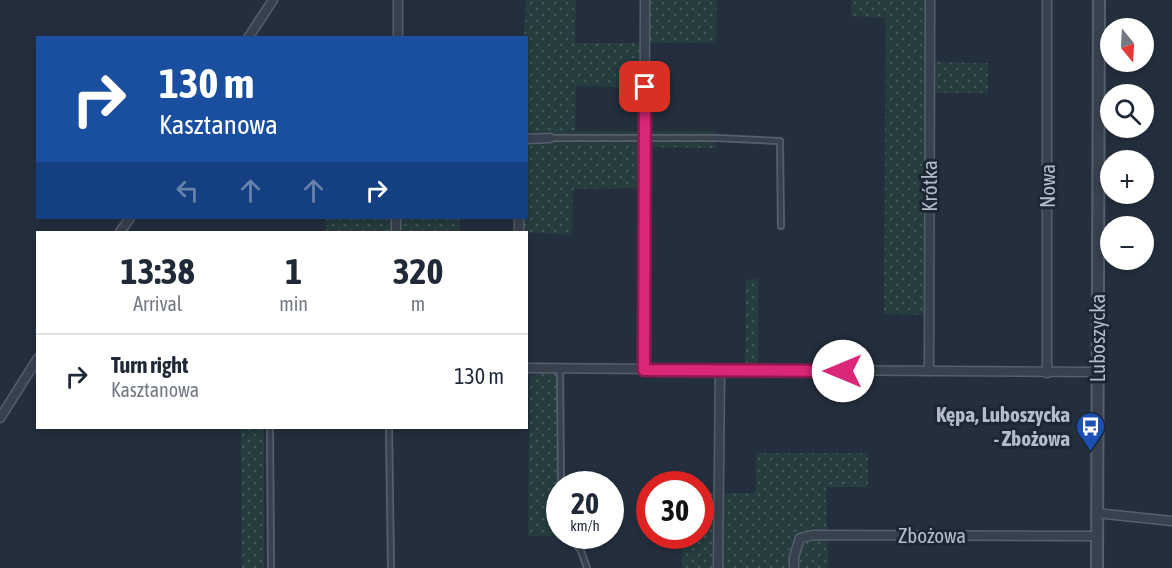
<!DOCTYPE html>
<meta charset="utf-8">
<style>
body{margin:0;font-family:"Asap Condensed",sans-serif;background:#f6f6f7;color:#1f2937;height:100vh;display:flex;flex-direction:column;font-size:22px;white-space:nowrap}
*{box-sizing:border-box;margin:0}
p{font-size:20px;color:#747a83}
.icon{flex:none;width:33px;height:33px;fill:none;stroke:currentColor;stroke-width:2;stroke-linecap:round;stroke-linejoin:round}
.map{position:relative;flex:1;overflow:hidden}
.sheet{position:absolute;left:36px;top:231px;width:492px;height:198px;display:flex;flex-direction:column;background:#fff;border-radius:0px;box-shadow:0 3px 9px #0003}
.sheet>*{flex:none}
.top-card{position:absolute;left:36px;top:36px;width:492px;height:183px;border-radius:0px;box-shadow:0 3px 9px #0003;background:#1a4fa0;color:#fff;overflow:hidden}
.needle{width:39px;rotate:162deg}
.buttons{position:absolute;left:1100px;top:18px;display:grid;gap:12px}
.buttons a{display:grid;place-items:center;width:54px;height:54px;border-radius:50%;background:#fff;box-shadow:0 3px 9px #0003;font-size:30px}
.speed{position:absolute;left:546px;top:471px;display:flex;gap:12px;font-size:30px;font-weight:700;text-align:center}
.speed>*{display:grid;place-content:center;width:78px;height:78px;border-radius:50%;background:#fff;box-shadow:0 3px 9px #0003;line-height:1}
.speed small{font-size:15px;font-weight:400}
.speed .limit{border:9px solid #d22;background:#fff;color:#111}
.pin{position:absolute;display:grid;place-items:center;width:51px;height:51px;color:#fff;margin:-26px;border-radius:12px;box-shadow:0 3px 9px #0006}
.me{position:absolute;width:66px;margin:-33px;rotate:270deg;stroke-linejoin:round;filter:drop-shadow(0 0 4px #0008)}
.turn{display:flex;align-items:center;gap:21px;height:126px;padding:0 24px;font-size:27px}
.turn .icon{width:78px;height:78px;stroke-width:2.5}
.turn b{display:block;font-size:42px;line-height:51px}
.lanes{display:flex;align-items:center;height:57px;padding:0 24px;background:#0003;justify-content:center;gap:30px;direction:ltr}
.lanes .off{opacity:.35}
.eta{display:flex;justify-content:space-evenly;align-items:center;height:102px;text-align:center}
.eta b{font-size:36px;font-weight:700;line-height:42px}
ul{padding:0;list-style:none}
li{display:flex;align-items:center;gap:18px;height:84px;padding:0 24px;border-top:2px solid #e0e1e3}
li div{flex:1}
li b{display:block;font-size:22px}
li em{font-style:normal}
.map>svg:first-child{display:block}
.grass{fill:url(#grass-dots)}
.lines{fill:none;stroke-linecap:round;stroke-linejoin:round}
.service-casing{stroke:#565f6c;stroke-width:8}
.minor-casing{stroke:#565f6c;stroke-width:11}
.tertiary-casing{stroke:#565f6c;stroke-width:14}
.service{stroke:#38414e;stroke-width:4.5}
.minor{stroke:#38414e;stroke-width:8}
.tertiary{stroke:#38414e;stroke-width:10}
.route-casing{stroke:#8e194d;stroke-width:15}
.route{stroke:#db2777;stroke-width:10}
.labels{text-anchor:middle;dominant-baseline:central;stroke-width:6;stroke-linejoin:round;paint-order:stroke}
.street-label{font-size:21px;fill:#b4bcc9;stroke:#1d2633}
.poi-label{font-size:21px;font-weight:bold;fill:#b4bcc9;stroke:#1d2633;text-anchor:end}
</style>
<div class="map">
<svg width="1172" height="568" viewBox="0 0 1172 568">
<defs>
<pattern id="grass-dots" width="8" height="8" patternUnits="userSpaceOnUse" patternTransform="scale(1.5)"><rect width="8" height="8" fill="#263c3f"/><path d="M2 2h.1M6 6h.1" fill="none" stroke="#435659" stroke-width="1.8" stroke-linecap="round"/></pattern>
</defs>
<rect width="100%" height="100%" fill="#242f3e"/>
<g class="grass">
<path d="M526 0H576L575 43H640L645 87 576 86 575 131H715L716 148 645 147V188L573 189 572 235 519 232V218H526V38L524 37Z"/>
<path d="M649 0H717L716 43H649Z"/>
<path d="M851 0H930L933 62 988 63V93H930L929 315 884 314 886 18 851 16Z"/>
<path d="M326 218H460L459 232H326Z"/>
<path d="M758 279V371H745L746 280Z"/>
<path d="M560 370V536H570H528L530 376Z"/>
<path d="M241 428H264V568H242Z"/>
<path d="M756 453H868V487H826L828 568H682V536H700L701 493H756Z"/>
</g>
<g class="lines">
<defs>
<g id="service">
<path d="M550 138H716L780 141 781 226"/>
<path d="M560 370 561 484"/>
<path d="M270 428 271 568"/>
<path d="M389 428 391 568"/>
<path d="M570 536 581 551 587 568"/>
</g>
<g id="minor">
<path d="M248 38 273 0"/>
<path d="M398 38V0"/>
<path d="M526 139 550 138"/>
<path d="M120 232 130 218"/>
<path d="M396 232V218"/>
<path d="M519 232V218"/>
<path d="M526 368 1097 372"/>
<path d="M644 370 645 0"/>
<path d="M929 371 930 0"/>
<path d="M1047 373V0"/>
<path d="M0 418 38 358"/>
<path d="M1096 513 1172 521"/>
<path d="M718 568 720 370"/>
<path d="M794 568V557L800 538 813 535 1096 536"/>
</g>
<path id="tertiary" d="M1097 568 1099 0"/>
</defs>
<use href="#service" class="service-casing"/>
<use href="#minor" class="minor-casing"/>
<use href="#tertiary" class="tertiary-casing"/>
<use href="#service" class="service"/>
<use href="#minor" class="minor"/>
<use href="#tertiary" class="tertiary"/>
</g>
<g class="lines">
<defs>
<path id="route" d="M645 87 644 370 843 371"/>
</defs>
<use href="#route" class="route-casing"/>
<use href="#route" class="route"/>
</g>
<defs>
<symbol id="bus-pin" viewBox="-11 -11 22 30"><path d="M0 17L-7.5 6A9.5 9.5 0 1 1 7.5 6Z" fill="#1a4fb4" stroke="#1d2633"/><path d="M-5-6H5V4H4V6H2V4H-2V6H-4V4H-5ZM-3.5-4V0h7V-4ZM-3.5 1.2v1.5H-2V1.2ZM2 1.2v1.5H3.5V1.2Z" fill="#fff"/></symbol>
</defs>
<g fill-rule="evenodd">
<use href="#bus-pin" x="1074" y="410" width="33" height="45"/>
</g>
<g class="labels">
<g class="street-label">
<text transform="translate(929 186) rotate(-90)">Krótka</text>
<text transform="translate(1047 186) rotate(-90)">Nowa</text>
<text transform="translate(1097 338) rotate(-90)">Luboszycka</text>
<text x="932" y="535">Zbożowa</text>
</g>
<g class="poi-label">
<text x="1070" y="414">Kępa, Luboszycka<tspan x="1070" dy="24">- Zbożowa</tspan></text>
</g>
</g>
</svg>
<div class="buttons">
<a><svg class="needle" viewBox="-14 -14 28 28"><path d="M0-13l5 13h-10z" fill="#e53935"/><path d="M0 13l5-13h-10z" fill="#747a83"/></svg></a>
<a><svg class="icon" aria-label="search" viewBox="0 0 24 24"><circle cx="10" cy="10" r="6"/><path d="M15 15l6 6"/></svg></a>
<a>+</a>
<a>−</a>
</div>
<div class="speed"><div>20<small>km/h</small></div><div class="limit">30</div></div>
<div class="pin" style="left:645px;top:87px;background:#d93025"><svg class="icon" aria-label="arrive" viewBox="0 0 24 24"><path d="M6 21V4h12l-3 4 3 4H6"/></svg></div>
<svg class="me" style="left:843px;top:371px" viewBox="-20 -20 40 40"><circle r="19" fill="#fff"/><path d="M0-13L10 11 0 6-10 11z" fill="#db2777"/></svg>
<div class="top-card">
<div class="turn"><svg class="icon" aria-label="right" viewBox="0 0 24 24"><path d="M7 20v-9h11M14 6l5 5-5 5"/></svg><div><b>130 m</b>Kasztanowa</div></div>
<div class="lanes"><svg class="icon off" aria-label="left" viewBox="0 0 24 24"><path d="M17 20v-9H6M10 6l-5 5 5 5"/></svg><svg class="icon off" aria-label="ahead" viewBox="0 0 24 24"><path d="M12 20V5M6 11l6-6 6 6"/></svg><svg class="icon off" aria-label="ahead" viewBox="0 0 24 24"><path d="M12 20V5M6 11l6-6 6 6"/></svg><svg class="icon" aria-label="right" viewBox="0 0 24 24"><path d="M7 20v-9h11M14 6l5 5-5 5"/></svg></div>
</div>
<section class="sheet">
<div class="eta">
<div><b>13:38</b><p>Arrival</p></div>
<div><b>1</b><p>min</p></div>
<div><b>320</b><p>m</p></div>
</div>
<ul>
<li><svg class="icon" aria-label="right" viewBox="0 0 24 24"><path d="M7 20v-9h11M14 6l5 5-5 5"/></svg><div><b>Turn right</b><p>Kasztanowa</p></div><em>130 m</em></li>
</ul>
</section>
</div>
